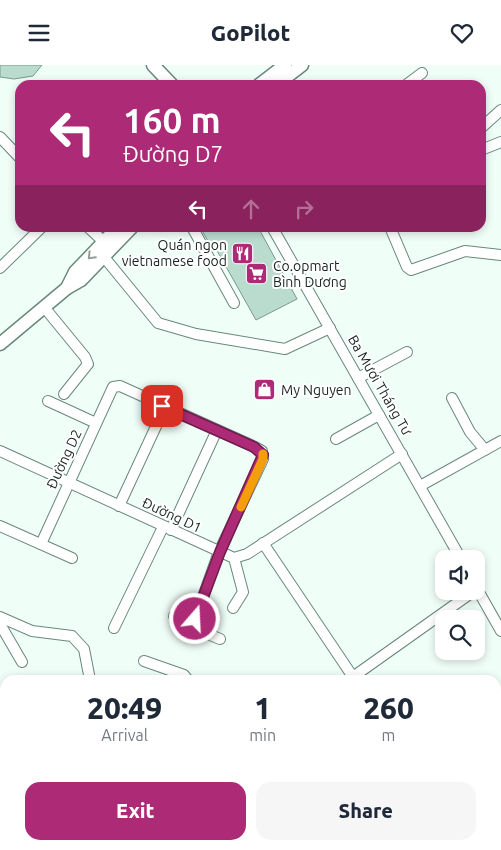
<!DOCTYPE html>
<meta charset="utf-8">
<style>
body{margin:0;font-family:Ubuntu,sans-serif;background:#f6f6f7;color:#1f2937;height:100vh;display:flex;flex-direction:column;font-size:19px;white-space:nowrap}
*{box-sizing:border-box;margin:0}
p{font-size:16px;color:#747a83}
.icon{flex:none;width:28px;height:28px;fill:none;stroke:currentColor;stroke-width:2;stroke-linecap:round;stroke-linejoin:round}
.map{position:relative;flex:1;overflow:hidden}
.drawer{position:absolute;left:0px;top:610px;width:501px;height:175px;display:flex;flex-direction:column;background:#fff;border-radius:15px 15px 0 0;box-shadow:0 2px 8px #0003}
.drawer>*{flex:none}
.hud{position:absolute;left:15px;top:15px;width:471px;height:152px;border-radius:15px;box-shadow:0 2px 8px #0003;background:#ad2b76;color:#fff;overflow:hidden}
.buttons{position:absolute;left:435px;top:485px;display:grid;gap:10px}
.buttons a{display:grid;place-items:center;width:50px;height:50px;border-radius:10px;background:#fff;box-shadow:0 2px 8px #0003;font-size:25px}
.pin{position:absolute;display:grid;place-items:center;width:42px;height:42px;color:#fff;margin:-21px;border-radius:10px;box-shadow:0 2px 8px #0006}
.me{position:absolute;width:55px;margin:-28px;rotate:19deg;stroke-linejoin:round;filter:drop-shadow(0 0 4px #0008)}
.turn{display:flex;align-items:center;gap:18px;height:105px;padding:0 25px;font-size:22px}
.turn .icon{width:65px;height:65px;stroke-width:2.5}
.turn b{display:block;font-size:35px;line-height:42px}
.lanes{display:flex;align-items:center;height:48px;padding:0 25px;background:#0003;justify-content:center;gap:25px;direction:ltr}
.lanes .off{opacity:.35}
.eta{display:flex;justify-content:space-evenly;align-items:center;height:85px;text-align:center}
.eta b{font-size:30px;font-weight:800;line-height:35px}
.action{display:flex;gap:10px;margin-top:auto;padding:10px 25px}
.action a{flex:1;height:58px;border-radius:15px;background:#ad2b76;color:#fff;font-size:20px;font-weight:800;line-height:58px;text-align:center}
.action a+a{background:#f6f6f7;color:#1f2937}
header{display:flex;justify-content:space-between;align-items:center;height:65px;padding:0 25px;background:#fff;font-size:22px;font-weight:800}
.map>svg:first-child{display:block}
.building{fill:#badccf;stroke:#79998d}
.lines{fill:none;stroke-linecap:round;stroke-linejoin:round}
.minor-casing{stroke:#68887c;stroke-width:12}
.major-casing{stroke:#68887c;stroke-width:15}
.minor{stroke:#fff;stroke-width:10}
.major{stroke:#fff;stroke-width:12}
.oneway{stroke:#979d9b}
.route-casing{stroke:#701c4d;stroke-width:12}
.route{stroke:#ad2b76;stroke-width:9}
.slow{stroke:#f59e0b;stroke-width:9}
.labels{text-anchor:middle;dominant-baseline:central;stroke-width:4;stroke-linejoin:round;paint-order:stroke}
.poi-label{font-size:14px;fill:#182520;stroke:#fff;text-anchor:start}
.street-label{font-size:14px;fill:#182520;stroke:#fff}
</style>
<header><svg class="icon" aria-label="menu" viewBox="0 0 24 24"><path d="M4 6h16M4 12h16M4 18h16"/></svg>GoPilot<svg class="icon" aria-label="heart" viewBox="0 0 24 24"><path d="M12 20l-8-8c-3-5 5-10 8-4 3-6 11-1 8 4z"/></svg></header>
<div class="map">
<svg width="501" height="785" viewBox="0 0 501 785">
<rect width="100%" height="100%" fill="#f0fef8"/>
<g class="building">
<path d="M0 0H42L33 11 14 14 0 12Z"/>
<path d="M200 162H258L297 234 256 255 215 182 212 183Z"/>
</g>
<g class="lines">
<defs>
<g id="minor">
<path d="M406 20 422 8"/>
<path d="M481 63 501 45"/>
<path d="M0 72 20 93"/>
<path d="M481 85 501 77"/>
<path d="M88 162 104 177"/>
<path d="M192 162 234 238"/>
<path d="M272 162 461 494"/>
<path d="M390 162 407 202 411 205 465 186 501 190"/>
<path d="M104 192 158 258 196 269 285 284 330 263"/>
<path d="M0 203 42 162"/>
<path d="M44 242 85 292 88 299 64 329"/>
<path d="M358 313 407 287"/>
<path d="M452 333 470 367 485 385"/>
<path d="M48 336 96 358"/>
<path d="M336 374 379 350"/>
<path d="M0 386 234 493 247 489 402 389"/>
<path d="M420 421 501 376"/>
<path d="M119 441 165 342"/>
<path d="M0 461 72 493"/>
<path d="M171 465 217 365"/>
<path d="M263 478 353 612"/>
<path d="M41 479 113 322 120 321 255 382 262 386 263 394 219 487 195 554 198 565 220 574"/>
<path d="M476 522 501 566"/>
<path d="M233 543 243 527 234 493"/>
<path d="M174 551 196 549"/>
<path d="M0 552 32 566 72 571 84 584 90 615"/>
<path d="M0 559 22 597"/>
<path d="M114 563 163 462"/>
<path d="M144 596 184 610 188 615"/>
<path d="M350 614 474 526"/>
<path d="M0 640 5 639"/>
<path d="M0 652 5 691"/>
<path d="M0 765 5 716"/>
<path d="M154 780V785"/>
<path d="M209 785 219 783 220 780"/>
</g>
<g id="major">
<path d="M153 0 172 20"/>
<path d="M259 20 285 0"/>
<path d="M276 20 302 0"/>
<path d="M67 223 75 207 118 162"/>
<path d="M0 279 67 223 81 215 132 162"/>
</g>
</defs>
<use href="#minor" class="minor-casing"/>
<use href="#major" class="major-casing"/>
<use href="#minor" class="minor"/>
<use href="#major" class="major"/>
</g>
<defs><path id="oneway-chevron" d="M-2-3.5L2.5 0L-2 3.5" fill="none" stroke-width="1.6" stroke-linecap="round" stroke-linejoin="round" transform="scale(1.25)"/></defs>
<use class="oneway" href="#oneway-chevron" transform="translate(91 191) rotate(134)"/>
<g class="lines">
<defs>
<path id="route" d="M162 341 254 382 263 390 220 487 195 554"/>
</defs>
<use href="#route" class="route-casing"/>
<use href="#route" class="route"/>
<path class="slow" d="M241 442 263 394V389"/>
</g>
<defs>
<symbol id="restaurant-square" viewBox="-11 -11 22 22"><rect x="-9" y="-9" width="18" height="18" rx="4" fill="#ad2b76" stroke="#fff"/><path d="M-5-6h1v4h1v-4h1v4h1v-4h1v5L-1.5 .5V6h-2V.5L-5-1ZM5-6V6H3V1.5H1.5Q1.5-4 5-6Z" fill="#fff"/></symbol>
<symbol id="supermarket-square" viewBox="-11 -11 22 22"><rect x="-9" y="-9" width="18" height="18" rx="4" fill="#ad2b76" stroke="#fff"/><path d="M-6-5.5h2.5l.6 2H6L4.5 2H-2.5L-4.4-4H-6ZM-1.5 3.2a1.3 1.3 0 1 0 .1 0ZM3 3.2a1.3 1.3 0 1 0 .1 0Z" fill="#fff"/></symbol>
<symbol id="shop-square" viewBox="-11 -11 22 22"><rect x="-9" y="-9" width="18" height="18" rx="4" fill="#ad2b76" stroke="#fff"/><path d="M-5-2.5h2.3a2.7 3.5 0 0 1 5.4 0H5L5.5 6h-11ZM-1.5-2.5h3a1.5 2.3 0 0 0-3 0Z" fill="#fff"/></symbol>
</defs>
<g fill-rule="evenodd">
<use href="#restaurant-square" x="230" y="176" width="25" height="25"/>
<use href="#supermarket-square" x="244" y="196" width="25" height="25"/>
<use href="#shop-square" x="252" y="312" width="25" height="25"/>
</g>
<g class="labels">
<g class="poi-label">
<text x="227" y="180" text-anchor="end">Quán ngon<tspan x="227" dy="16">vietnamese food</tspan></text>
<text x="273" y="201">Co.opmart<tspan x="273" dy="16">Bình Dương</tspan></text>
<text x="281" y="325">My Nguyen</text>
</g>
<g class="street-label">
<text transform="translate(380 320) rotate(60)">Ba Mươi Tháng Tư</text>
<text transform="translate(64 394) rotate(-65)">Đường D2</text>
<text transform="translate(172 450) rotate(25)">Đường D1</text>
</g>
</g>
</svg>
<div class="buttons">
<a><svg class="icon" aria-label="sound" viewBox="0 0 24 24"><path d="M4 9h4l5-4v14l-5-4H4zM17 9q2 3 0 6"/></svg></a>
<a><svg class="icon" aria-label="search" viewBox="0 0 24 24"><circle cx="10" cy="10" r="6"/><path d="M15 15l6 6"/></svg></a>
</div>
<div class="pin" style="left:162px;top:341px;background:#d93025"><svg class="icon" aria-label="arrive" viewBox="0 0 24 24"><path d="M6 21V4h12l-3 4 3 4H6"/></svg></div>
<svg class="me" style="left:195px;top:554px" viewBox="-20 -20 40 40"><circle r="17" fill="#ad2b76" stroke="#fff" stroke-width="3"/><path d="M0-11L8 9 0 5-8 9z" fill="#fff"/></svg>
<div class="hud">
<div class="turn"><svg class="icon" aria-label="left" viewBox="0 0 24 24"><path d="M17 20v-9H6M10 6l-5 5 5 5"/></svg><div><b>160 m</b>Đường D7</div></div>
<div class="lanes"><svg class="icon" aria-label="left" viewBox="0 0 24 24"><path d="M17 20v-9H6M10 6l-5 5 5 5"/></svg><svg class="icon off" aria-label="ahead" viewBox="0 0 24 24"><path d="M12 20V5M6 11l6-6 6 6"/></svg><svg class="icon off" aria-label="right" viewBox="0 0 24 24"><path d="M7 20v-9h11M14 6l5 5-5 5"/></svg></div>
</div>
<section class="drawer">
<div class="eta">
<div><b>20:49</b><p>Arrival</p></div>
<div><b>1</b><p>min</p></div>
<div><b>260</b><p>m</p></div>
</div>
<div class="action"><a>Exit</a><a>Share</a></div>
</section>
</div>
